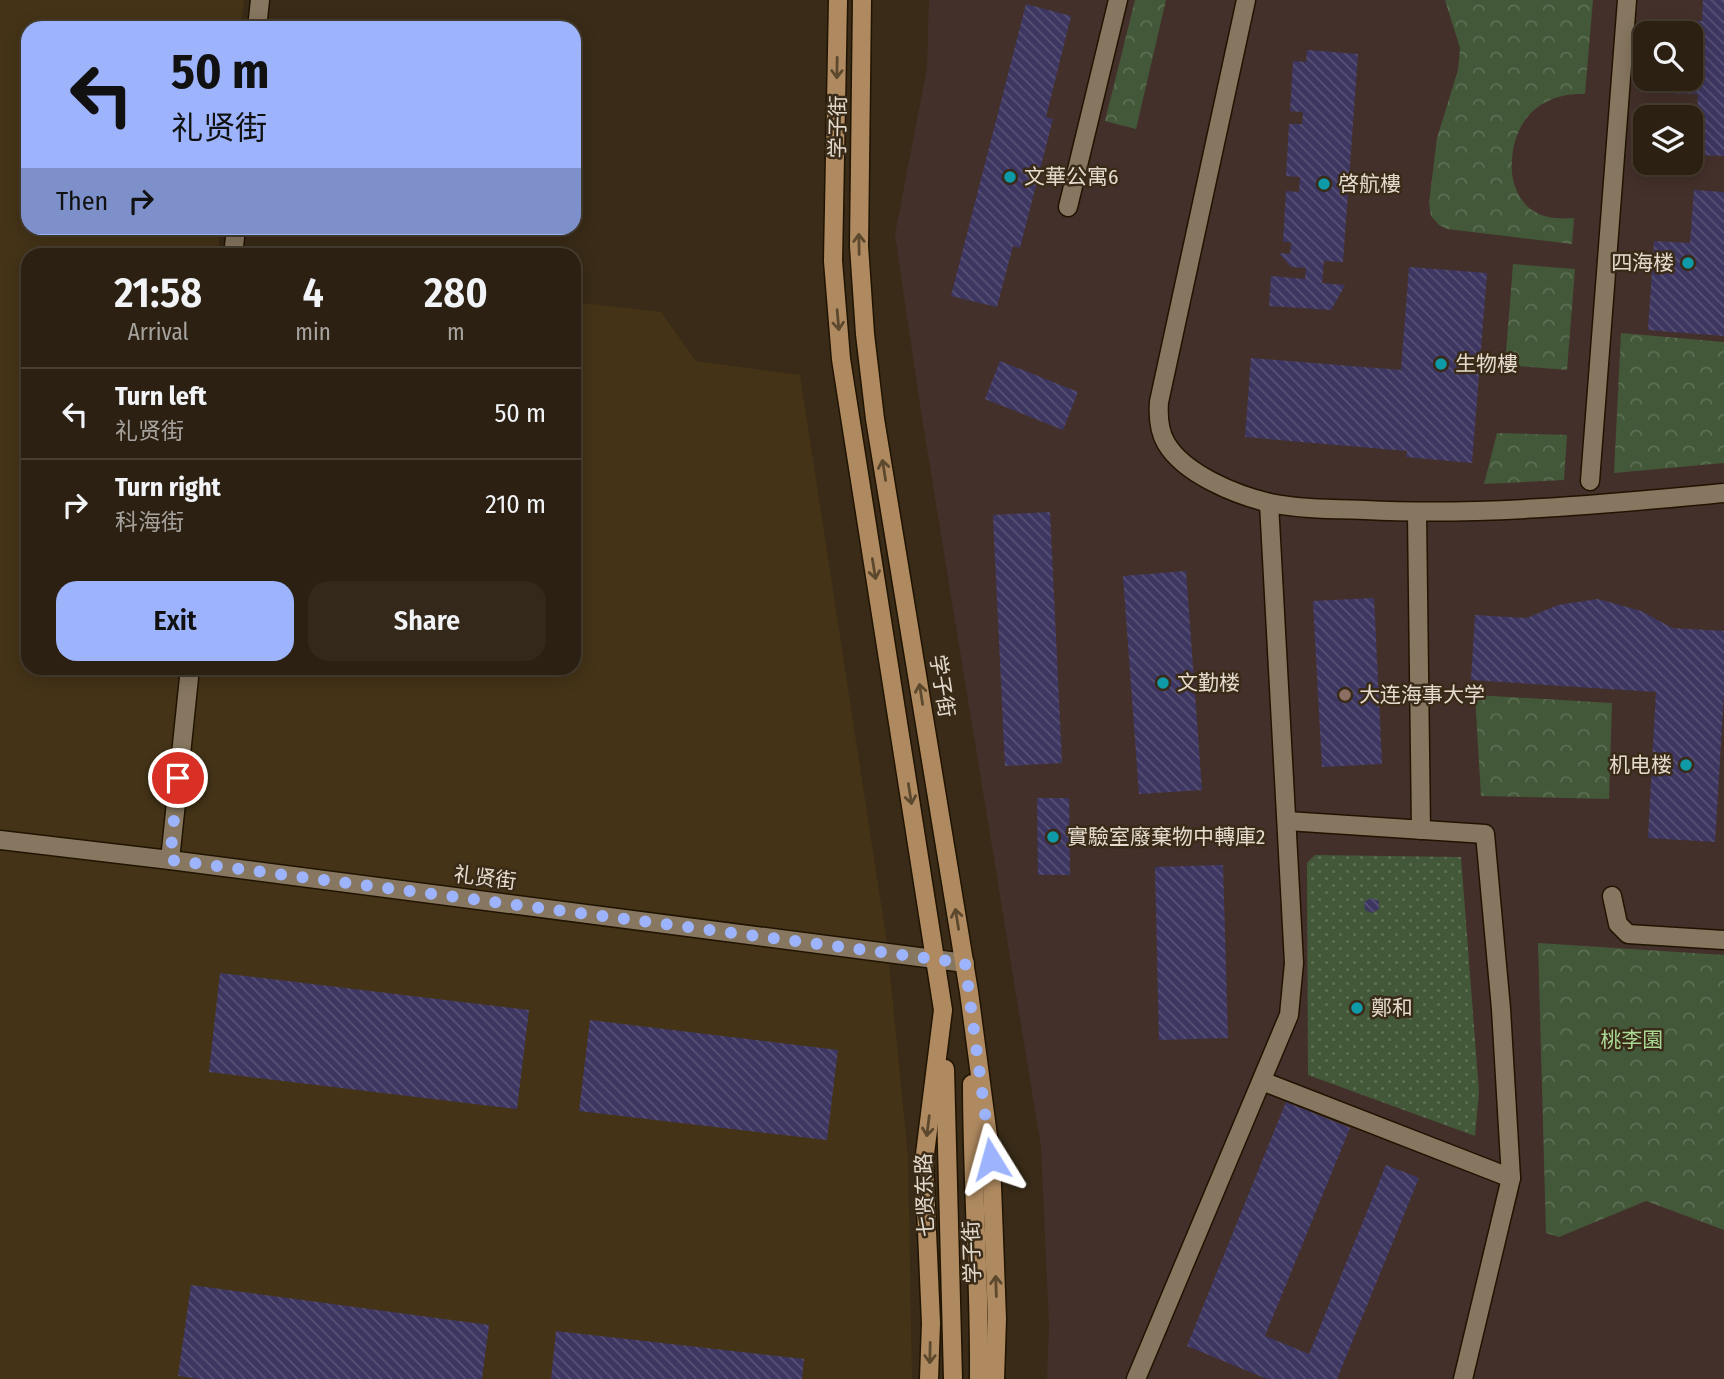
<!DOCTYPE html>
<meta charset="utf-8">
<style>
body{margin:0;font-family:"Fira Sans Condensed","Noto Sans SC",sans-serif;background:#33281a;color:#f1f3f6;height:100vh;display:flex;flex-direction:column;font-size:26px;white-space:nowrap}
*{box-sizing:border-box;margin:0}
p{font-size:23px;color:#a6a39f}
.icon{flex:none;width:38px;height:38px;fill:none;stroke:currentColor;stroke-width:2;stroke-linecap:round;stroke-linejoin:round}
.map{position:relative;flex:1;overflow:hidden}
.panel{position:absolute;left:21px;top:248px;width:560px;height:427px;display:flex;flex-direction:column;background:#2b2011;border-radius:21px;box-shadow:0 4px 18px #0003,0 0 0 2px #473e31}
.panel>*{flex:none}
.guide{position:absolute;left:21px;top:21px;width:560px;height:214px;border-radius:21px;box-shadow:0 4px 18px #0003,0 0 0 2px #473e31;background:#9db4fd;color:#111;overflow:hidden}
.buttons{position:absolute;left:1633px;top:21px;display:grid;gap:14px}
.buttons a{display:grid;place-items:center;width:70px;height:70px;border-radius:14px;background:#2b2011;box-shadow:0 4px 18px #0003,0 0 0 2px #473e31;font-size:35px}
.pin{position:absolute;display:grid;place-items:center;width:60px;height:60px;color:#fff;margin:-30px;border:4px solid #fff;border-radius:50%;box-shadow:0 2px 7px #0007}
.me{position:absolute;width:77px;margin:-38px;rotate:352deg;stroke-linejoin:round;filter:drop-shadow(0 0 5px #0008)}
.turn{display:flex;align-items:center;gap:24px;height:147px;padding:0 35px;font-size:32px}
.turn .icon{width:91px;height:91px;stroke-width:2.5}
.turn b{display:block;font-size:49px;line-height:60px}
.then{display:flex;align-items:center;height:66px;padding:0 35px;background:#0003;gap:14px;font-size:26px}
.eta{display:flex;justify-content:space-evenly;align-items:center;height:119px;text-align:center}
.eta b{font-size:42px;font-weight:600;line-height:49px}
.action{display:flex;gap:14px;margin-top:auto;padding:14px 35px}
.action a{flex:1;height:80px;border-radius:21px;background:#9db4fd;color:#111;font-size:28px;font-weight:600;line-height:80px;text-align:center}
.action a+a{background:#33281a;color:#f1f3f6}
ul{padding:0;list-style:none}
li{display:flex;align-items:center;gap:21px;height:91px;padding:0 35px;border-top:2px solid #473e31}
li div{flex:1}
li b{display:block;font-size:26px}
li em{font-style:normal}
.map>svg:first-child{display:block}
.built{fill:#443317}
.education{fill:#44302b;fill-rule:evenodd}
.grass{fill:url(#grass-dots)}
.forest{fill:url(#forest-crowns)}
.building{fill:url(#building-back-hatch)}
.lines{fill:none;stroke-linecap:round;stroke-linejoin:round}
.minor-casing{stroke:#201401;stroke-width:21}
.major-casing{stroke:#201401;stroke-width:21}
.minor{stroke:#877760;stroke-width:18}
.major{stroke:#af8a60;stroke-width:18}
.oneway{stroke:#5c482d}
.route{stroke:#9db4fd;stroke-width:12;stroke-dasharray:0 21.6}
.culture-dot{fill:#0f9aa8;stroke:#392b17;stroke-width:2.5}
.education-dot{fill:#8d6e63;stroke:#392b17;stroke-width:2.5}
.labels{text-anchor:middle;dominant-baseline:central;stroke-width:5;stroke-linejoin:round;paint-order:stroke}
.street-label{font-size:21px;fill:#e4dbce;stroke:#392b17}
.poi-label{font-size:21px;fill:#e4dbce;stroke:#392b17;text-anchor:start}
.park-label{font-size:21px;fill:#aad793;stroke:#392b17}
</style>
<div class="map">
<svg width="1724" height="1379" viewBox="0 0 1724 1379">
<defs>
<pattern id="grass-dots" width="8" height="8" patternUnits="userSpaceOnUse" patternTransform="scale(1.75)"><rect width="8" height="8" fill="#435838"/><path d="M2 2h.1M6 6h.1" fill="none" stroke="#5e6f54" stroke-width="1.8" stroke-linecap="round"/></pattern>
<pattern id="forest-crowns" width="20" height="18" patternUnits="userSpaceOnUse" patternTransform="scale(1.75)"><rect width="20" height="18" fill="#435838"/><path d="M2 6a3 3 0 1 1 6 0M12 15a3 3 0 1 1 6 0" fill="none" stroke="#5e6f54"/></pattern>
<pattern id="building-back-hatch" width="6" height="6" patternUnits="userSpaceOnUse" patternTransform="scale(1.75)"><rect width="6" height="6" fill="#3d3661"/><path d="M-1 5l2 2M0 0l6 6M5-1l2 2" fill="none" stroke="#595276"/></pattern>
</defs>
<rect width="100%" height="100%" fill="#392b17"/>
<path class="built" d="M0 0H244L241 28H28V228H220L218 255 28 256V668H574V302L661 312 696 361 800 375 887 943 908 1156 912 1379H0Z"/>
<path class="education" d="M929 0H1724V1379H1047L1049 1325 1041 1147 921 412 895 234 927 68ZM1645 33H1690V79H1645ZM1645 117H1690V163H1645Z"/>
<path class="grass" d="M1315 855 1461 857 1479 1092 1475 1136 1308 1075 1307 863Z"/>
<g class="forest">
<path d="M1135 0H1166L1136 129 1105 121Z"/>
<path d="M1445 0H1593L1585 94C1536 92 1509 126 1512 173 1513 186 1521 203 1532 210 1545 219 1560 219 1574 218L1572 244 1447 229 1439 225 1431 216 1429 203 1437 138 1458 70 1460 48Z"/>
<path d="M1513 264 1575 269 1567 370 1505 365Z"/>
<path d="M1621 333 1724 342V463L1614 473Z"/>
<path d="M1497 433 1567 435 1564 480 1484 484Z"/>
<path d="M1475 695 1612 703 1609 799 1481 796Z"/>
<path d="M1538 943 1724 955V1230L1646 1201 1559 1237 1546 1233Z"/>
</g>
<g class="building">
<path d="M1703 0H1724V156L1696 155 1698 94 1663 93V79H1690V33H1666V19L1702 21Z"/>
<path d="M1026 4 1071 16 1046 117 1053 119 1020 248 1013 246 997 307 951 296Z"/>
<path d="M1307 50 1358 54 1343 262 1324 261 1322 283 1345 285 1331 310 1269 306 1271 276 1305 279 1306 268 1291 267 1279 253 1290 254 1291 242H1283L1286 191 1299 192 1300 177 1286 176 1289 124H1302L1303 112 1290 111 1293 61 1306 62Z"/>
<path d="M1694 190 1724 192V336L1648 330 1654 241 1690 243Z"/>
<path d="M1409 267 1487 273 1472 463 1406 457 1407 451 1245 437 1251 358 1401 370Z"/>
<path d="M1000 361 1078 392 1063 430 985 399Z"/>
<path d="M1050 512 1062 763 1005 766 993 515Z"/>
<path d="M1186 571 1202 790 1139 794 1123 576Z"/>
<path d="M1374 598 1382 764 1322 767 1313 601Z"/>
<path d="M1598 599 1641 611 1672 628 1724 631V692L1715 842 1648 838 1656 692 1471 680 1475 615 1527 618 1558 605Z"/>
<path d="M1037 798H1069L1070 875H1038Z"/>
<path d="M1223 865 1228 1038 1159 1040 1155 867Z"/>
<path d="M1371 898 1379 901V909L1372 913 1365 910 1364 902Z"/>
<path d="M220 973 529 1010 517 1109 209 1072Z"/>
<path d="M590 1020 838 1050 827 1140 579 1111Z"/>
<path d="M1286 1102 1350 1128 1265 1336 1309 1354 1386 1165 1419 1178 1337 1379H1267L1187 1346Z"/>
<path d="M191 1285 489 1325 482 1379H199L178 1376Z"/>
<path d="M556 1331 804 1359 802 1379H551Z"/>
</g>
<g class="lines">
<defs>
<g id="minor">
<path d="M1246 0 1159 402C1158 416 1159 431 1166 443 1184 474 1236 495 1270 503 1300 509 1334 509 1365 510 1484 516 1605 504 1724 493"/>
<path d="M257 28 260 0"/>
<path d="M1068 207 1118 0"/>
<path d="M233 256 236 228"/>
<path d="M1590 481 1627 0"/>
<path d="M1417 513 1421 830"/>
<path d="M1287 821 1485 834 1501 1009 1511 1178 1463 1379"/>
<path d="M0 840 170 860 965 963"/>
<path d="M170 860 190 668"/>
<path d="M1612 896 1618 924 1628 934 1724 940"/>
<path d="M1262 1081 1511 1178"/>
<path d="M1136 1379 1289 1015 1294 963 1269 503"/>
</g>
<g id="major">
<path d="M838 0 833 261 841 359 943 1010 924 1162 931 1323 929 1379"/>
<path d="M862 0 859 246 865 334 875 419 969 992 991 1159 997 1319 995 1379"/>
<path d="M945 1069 953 1379"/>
<path d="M972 1084C972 1182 980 1280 979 1379"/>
</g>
</defs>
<use href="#minor" class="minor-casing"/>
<use href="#major" class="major-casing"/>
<use href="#minor" class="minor"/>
<use href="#major" class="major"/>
</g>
<defs><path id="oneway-shaft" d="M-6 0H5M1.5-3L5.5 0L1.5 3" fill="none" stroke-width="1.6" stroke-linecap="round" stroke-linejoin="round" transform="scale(1.75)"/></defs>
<g class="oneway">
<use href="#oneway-shaft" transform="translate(837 68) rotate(91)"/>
<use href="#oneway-shaft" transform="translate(859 244) rotate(-91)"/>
<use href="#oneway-shaft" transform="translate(838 320) rotate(85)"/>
<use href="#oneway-shaft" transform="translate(884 470) rotate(-99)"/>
<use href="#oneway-shaft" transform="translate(874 569) rotate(81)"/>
<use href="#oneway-shaft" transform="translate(921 694) rotate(-99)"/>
<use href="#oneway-shaft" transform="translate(910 794) rotate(81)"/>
<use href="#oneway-shaft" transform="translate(957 919) rotate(-99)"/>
<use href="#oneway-shaft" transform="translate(928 1126) rotate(97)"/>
<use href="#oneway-shaft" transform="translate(996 1286) rotate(-92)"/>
<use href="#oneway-shaft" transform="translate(930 1353) rotate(91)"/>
</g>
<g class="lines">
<path class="route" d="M178 778 170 860 965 963 991 1159"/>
</g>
<g class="culture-dot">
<circle cx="1010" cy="177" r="7"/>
<circle cx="1324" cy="184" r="7"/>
<circle cx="1688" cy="263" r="7"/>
<circle cx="1441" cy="364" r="7"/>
<circle cx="1163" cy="683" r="7"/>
<circle cx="1686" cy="765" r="7"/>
<circle cx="1053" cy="837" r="7"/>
<circle cx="1357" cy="1008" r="7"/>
</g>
<circle class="education-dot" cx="1345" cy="695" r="7"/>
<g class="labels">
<g class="street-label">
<text transform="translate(838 127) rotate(-89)">学子街</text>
<text transform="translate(942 686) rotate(81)">学子街</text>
<text transform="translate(485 878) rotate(7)">礼贤街</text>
<text transform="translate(925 1195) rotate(-92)">七贤东路</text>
<text transform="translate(972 1252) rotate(-92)">学子街</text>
</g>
<g class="poi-label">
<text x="1024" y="177">文華公寓6</text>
<text x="1338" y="184">啓航樓</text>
<text x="1674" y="263" text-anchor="end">四海楼</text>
<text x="1455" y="364">生物樓</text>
<text x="1177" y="683">文勤楼</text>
<text x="1359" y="695">大连海事大学</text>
<text x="1672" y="765" text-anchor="end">机电楼</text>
<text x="1067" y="837">實驗室廢棄物中轉庫2</text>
<text x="1371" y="1008">鄭和</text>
</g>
<g class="park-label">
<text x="1632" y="1040">桃李園</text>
</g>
</g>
</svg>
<div class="buttons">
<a><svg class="icon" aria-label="search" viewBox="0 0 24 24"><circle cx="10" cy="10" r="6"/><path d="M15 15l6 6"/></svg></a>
<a><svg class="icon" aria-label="layers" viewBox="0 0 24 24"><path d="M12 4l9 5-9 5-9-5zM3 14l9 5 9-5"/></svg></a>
</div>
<div class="pin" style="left:178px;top:778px;background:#d93025"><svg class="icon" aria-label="arrive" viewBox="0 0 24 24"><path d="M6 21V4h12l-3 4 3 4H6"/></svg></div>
<svg class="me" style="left:991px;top:1159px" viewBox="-20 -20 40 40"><path d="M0-17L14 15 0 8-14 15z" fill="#9db4fd" stroke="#fff" stroke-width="4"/></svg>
<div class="guide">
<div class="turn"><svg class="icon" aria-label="left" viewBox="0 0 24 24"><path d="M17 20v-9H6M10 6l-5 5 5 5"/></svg><div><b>50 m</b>礼贤街</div></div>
<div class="then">Then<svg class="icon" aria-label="right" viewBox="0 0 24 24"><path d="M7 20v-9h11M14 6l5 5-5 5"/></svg></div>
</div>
<section class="panel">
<div class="eta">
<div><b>21:58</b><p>Arrival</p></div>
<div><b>4</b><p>min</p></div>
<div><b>280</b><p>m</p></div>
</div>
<ul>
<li><svg class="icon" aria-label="left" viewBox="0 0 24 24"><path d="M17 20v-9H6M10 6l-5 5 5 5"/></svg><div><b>Turn left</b><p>礼贤街</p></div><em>50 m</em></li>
<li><svg class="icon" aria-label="right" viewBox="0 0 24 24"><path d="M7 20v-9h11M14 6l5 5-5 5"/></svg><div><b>Turn right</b><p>科海街</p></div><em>210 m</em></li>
</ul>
<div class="action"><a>Exit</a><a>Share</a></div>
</section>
</div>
